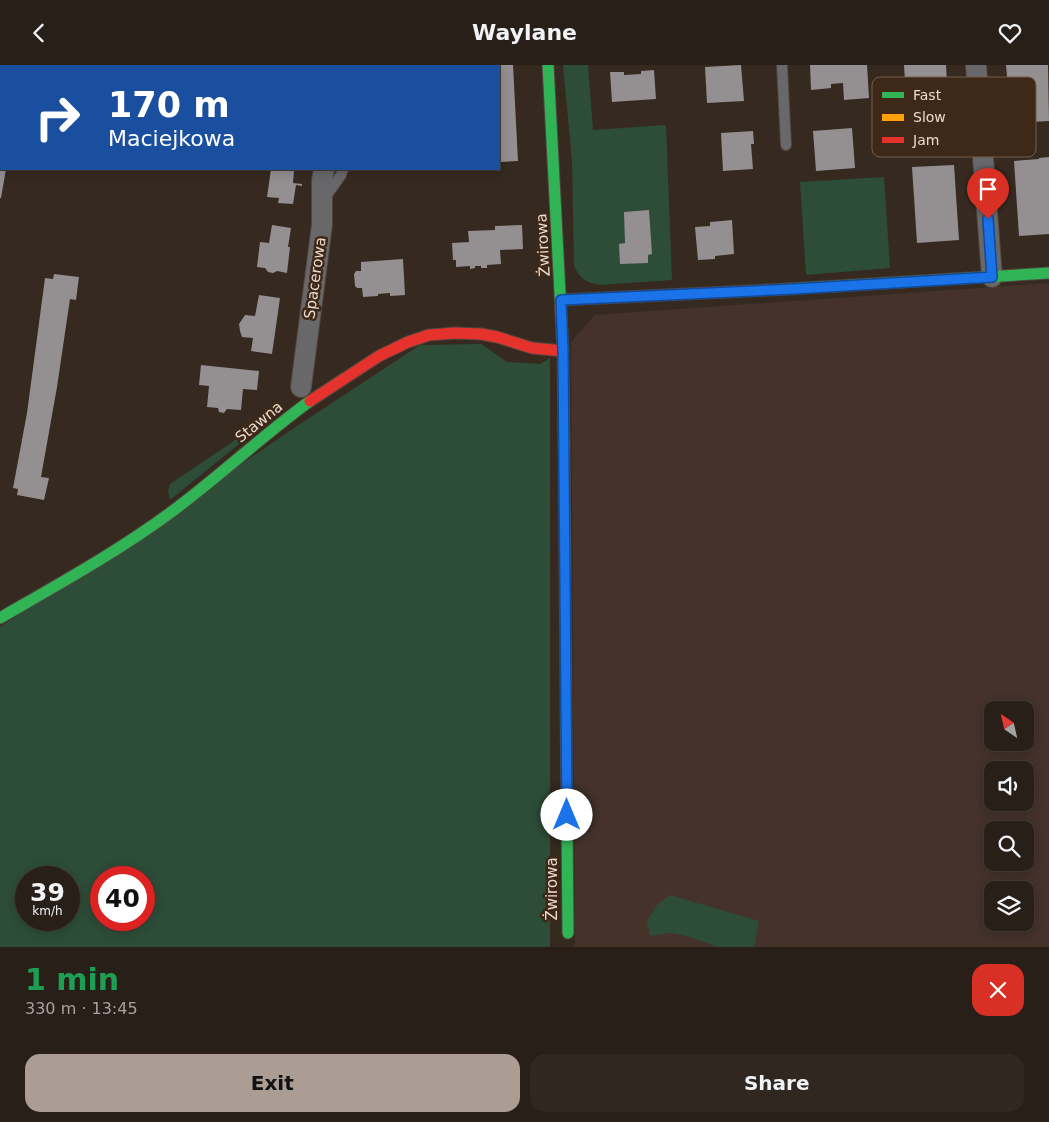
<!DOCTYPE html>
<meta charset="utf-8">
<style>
body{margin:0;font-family:"DejaVu Sans",sans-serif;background:#302721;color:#f1f3f6;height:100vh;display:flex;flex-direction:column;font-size:19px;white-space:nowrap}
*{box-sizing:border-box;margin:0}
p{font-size:16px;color:#a5a2a2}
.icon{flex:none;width:28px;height:28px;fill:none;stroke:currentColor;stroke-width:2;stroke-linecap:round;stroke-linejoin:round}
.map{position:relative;height:882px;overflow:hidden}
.drawer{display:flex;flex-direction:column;background:#281f18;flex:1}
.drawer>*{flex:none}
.banner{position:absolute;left:0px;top:0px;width:500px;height:105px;box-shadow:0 2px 12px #0003,0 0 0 1px #443d37;background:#1a4fa0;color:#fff;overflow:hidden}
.needle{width:32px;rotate:326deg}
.tools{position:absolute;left:984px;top:636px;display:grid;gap:10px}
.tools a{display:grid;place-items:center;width:50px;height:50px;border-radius:10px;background:#281f18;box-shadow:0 2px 12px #0003,0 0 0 1px #443d37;font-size:25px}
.speed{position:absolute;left:15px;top:801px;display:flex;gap:10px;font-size:25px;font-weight:700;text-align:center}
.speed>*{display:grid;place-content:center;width:65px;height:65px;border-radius:50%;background:#281f18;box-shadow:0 2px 12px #0003,0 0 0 1px #443d37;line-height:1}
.speed small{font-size:12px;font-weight:400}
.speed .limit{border:8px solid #d22;background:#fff;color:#111}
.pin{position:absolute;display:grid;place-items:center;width:42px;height:42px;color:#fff;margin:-51px -21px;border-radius:50% 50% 50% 0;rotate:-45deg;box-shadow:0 0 5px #0007}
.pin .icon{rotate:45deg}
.me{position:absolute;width:55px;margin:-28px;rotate:0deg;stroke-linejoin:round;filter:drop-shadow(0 0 4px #0008)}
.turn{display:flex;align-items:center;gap:18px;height:105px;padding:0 25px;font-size:22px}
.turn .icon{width:65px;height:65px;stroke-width:2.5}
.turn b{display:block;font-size:35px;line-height:42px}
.round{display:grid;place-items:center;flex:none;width:52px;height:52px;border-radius:15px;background:#302721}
.overview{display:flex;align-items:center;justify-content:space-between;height:85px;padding:0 25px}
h1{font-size:30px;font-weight:600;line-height:38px;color:#1e9e55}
.button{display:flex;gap:10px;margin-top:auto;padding:10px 25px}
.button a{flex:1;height:58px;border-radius:15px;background:#ab9d93;color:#111;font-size:20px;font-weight:600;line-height:58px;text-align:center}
.button a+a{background:#302721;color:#f1f3f6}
header{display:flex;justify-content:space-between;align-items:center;height:65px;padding:0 25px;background:#281f18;font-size:22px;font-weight:600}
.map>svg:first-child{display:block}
.industrial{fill:#44322b;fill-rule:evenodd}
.green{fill:#2d4d38;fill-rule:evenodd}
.building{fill:#948f91}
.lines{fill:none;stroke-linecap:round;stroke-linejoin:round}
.lane-casing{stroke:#50463e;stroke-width:12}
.street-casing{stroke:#50463e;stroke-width:22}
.fast-casing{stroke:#50463e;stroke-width:13}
.slow-casing{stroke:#50463e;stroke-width:13}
.jam-casing{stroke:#50463e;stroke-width:13}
.lane{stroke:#686769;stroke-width:10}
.street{stroke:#686769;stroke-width:20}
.fast{stroke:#30b455;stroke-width:11}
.slow{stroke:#ff9f0a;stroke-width:11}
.jam{stroke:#e5322d;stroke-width:11}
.route-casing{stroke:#114b97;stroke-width:12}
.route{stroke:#1a73e8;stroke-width:9}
.labels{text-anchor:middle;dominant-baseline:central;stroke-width:5;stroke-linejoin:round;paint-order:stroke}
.street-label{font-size:15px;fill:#eadcd1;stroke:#3e2817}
.key{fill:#3e2817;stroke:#725e4f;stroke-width:1}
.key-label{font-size:14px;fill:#eadcd1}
</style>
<header><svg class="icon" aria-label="back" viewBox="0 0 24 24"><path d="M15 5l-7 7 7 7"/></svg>Waylane<svg class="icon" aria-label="heart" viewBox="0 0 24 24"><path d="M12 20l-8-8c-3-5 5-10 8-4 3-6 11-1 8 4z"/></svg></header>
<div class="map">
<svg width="1049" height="882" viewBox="0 0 1049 882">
<rect width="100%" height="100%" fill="#352920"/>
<path class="industrial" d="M1049 218V882H575L571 277 595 250ZM992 645H1025V678H992ZM992 705H1025V738H992ZM992 765H1025V798H992ZM992 825H1025V858H992Z"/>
<g class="green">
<path d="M563 0H588L593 65 666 60 672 215 600 220C585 217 581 215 574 201L572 96Z"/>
<path d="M884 112 890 203 806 210 800 117Z"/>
<path d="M481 279 507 297 540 299 550 293V882H0V562L300 359 420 280ZM26 812H69V855H26ZM101 812H144V855H101Z"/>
<path d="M287 340 170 435 168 426 170 419Z"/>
<path d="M670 830 759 856 754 882H719L686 871 670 868 650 871 647 856 657 840Z"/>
</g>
<g class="building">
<path d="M499 0H513L518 96 499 97Z"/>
<path d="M741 0 744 36 707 38 705 2Z"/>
<path d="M810 0H867L869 33 844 35 843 18 831 19V23L811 25Z"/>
<path d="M904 0H946L950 62 908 66Z"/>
<path d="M1006 0H1048L1049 56 1011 58Z"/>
<path d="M654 5 656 34 612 37 610 7H624V10L641 9V6Z"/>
<path d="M852 63 855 103 816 106 813 66Z"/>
<path d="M753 66 754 79H751L753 104 723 106 721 68Z"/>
<path d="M1049 92V169L1019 171 1014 96 1039 94V93Z"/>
<path d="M954 100 959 175 917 178 912 102Z"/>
<path d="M0 104H6L1 133H0Z"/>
<path d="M271 104H298V106H294L293 118 302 119V121L296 120 293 139 278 138 279 133 267 132Z"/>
<path d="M649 145 652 189 648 190V198L620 199 619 179 625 178 624 147Z"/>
<path d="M732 155 734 189 715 191V194L698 195 695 162 710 161V157Z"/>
<path d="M272 160 291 163 288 182H290L287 208 277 206 273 208 268 207 265 203 257 202 260 177 269 178Z"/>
<path d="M522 160 523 184 500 185 501 199 487 200V203H481V201H475V203L470 204V201L456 202V195H453L452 178 469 177 468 166 495 165V161Z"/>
<path d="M403 194 405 230 390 231V228L378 229V231L363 232 362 223H357L355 221 354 209 356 206H361V197Z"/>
<path d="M54 209 79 212 76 235 70 234 57 322 41 412 49 413 44 435 17 430 18 424 13 423 27 348 45 213 53 214Z"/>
<path d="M259 230 280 233 272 289 251 286 253 273 242 272 240 266 239 259 245 250 255 251Z"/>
<path d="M201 300 259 306 257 325 243 324 241 345 227 344 224 348 219 347 218 343 207 342 209 321 199 320Z"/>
</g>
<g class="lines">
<defs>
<g id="lane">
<path d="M356 0V1"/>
<path d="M782 0 786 80"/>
<path d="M324 134 341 110 343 104"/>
</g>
<g id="street">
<path d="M976 0 992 212"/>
<path d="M340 1 341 0"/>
<path d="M301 322 322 160V115L324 104"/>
</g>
<g id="fast">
<path d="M548 0 563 286 564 378"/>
<path d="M788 224 1049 208"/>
<path d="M0 553C59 519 119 486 174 445 221 410 263 370 310 336"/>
<path d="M567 757 568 868"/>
</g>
<path id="slow" d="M564 378 567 757"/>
<g id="jam">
<path d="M561 235 788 224"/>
<path d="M310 336 379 291 408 277 429 270 455 268 481 269 497 272 532 283 563 286"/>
</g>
</defs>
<use href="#lane" class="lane-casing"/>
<use href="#street" class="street-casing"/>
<use href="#fast" class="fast-casing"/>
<use href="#slow" class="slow-casing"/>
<use href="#jam" class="jam-casing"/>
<use href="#lane" class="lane"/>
<use href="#street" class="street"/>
<use href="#fast" class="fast"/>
<use href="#slow" class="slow"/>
<use href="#jam" class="jam"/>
</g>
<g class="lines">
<defs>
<path id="route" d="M567 750 563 286 561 235 794 224 992 212 988 154"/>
</defs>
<use href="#route" class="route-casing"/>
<use href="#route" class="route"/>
</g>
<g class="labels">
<g class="street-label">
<text transform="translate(543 180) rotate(-93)">Żwirowa</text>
<text transform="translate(315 213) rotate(-82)">Spacerowa</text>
<text transform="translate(259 357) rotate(-39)">Stawna</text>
<text transform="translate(552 824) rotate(-90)">Żwirowa</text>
</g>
</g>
<rect x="872" y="12" width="164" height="80" rx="8" class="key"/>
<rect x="882" y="27" width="22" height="6" fill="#30b455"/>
<rect x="882" y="49" width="22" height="7" fill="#ff9f0a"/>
<rect x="882" y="72" width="22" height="6" fill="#e5322d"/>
<g class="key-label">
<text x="913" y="35">Fast</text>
<text x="913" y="57">Slow</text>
<text x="913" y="80">Jam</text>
</g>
</svg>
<div class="tools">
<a><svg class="needle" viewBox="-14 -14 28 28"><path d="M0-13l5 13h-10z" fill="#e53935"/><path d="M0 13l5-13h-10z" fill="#a5a2a2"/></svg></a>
<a><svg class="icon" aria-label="sound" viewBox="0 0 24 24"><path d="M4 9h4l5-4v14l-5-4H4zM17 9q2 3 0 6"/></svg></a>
<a><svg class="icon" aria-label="search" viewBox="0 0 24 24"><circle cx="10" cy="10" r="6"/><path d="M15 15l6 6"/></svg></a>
<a><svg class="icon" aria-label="layers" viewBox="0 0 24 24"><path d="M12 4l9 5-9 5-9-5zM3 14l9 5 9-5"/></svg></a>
</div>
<div class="speed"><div>39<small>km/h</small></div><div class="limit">40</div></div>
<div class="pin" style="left:988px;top:154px;background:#d93025"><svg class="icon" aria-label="arrive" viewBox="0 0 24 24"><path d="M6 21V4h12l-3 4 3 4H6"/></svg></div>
<svg class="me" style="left:567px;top:750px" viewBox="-20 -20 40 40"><circle r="19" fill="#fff"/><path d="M0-13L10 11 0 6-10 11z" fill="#1a73e8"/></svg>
<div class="banner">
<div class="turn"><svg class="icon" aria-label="right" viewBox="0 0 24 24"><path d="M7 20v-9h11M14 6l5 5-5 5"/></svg><div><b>170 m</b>Maciejkowa</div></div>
</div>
</div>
<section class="drawer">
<div class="overview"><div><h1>1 min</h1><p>330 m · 13:45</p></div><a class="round" style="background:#d93025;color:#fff"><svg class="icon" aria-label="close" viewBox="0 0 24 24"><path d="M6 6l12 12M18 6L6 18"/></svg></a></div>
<div class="button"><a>Exit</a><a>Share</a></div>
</section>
